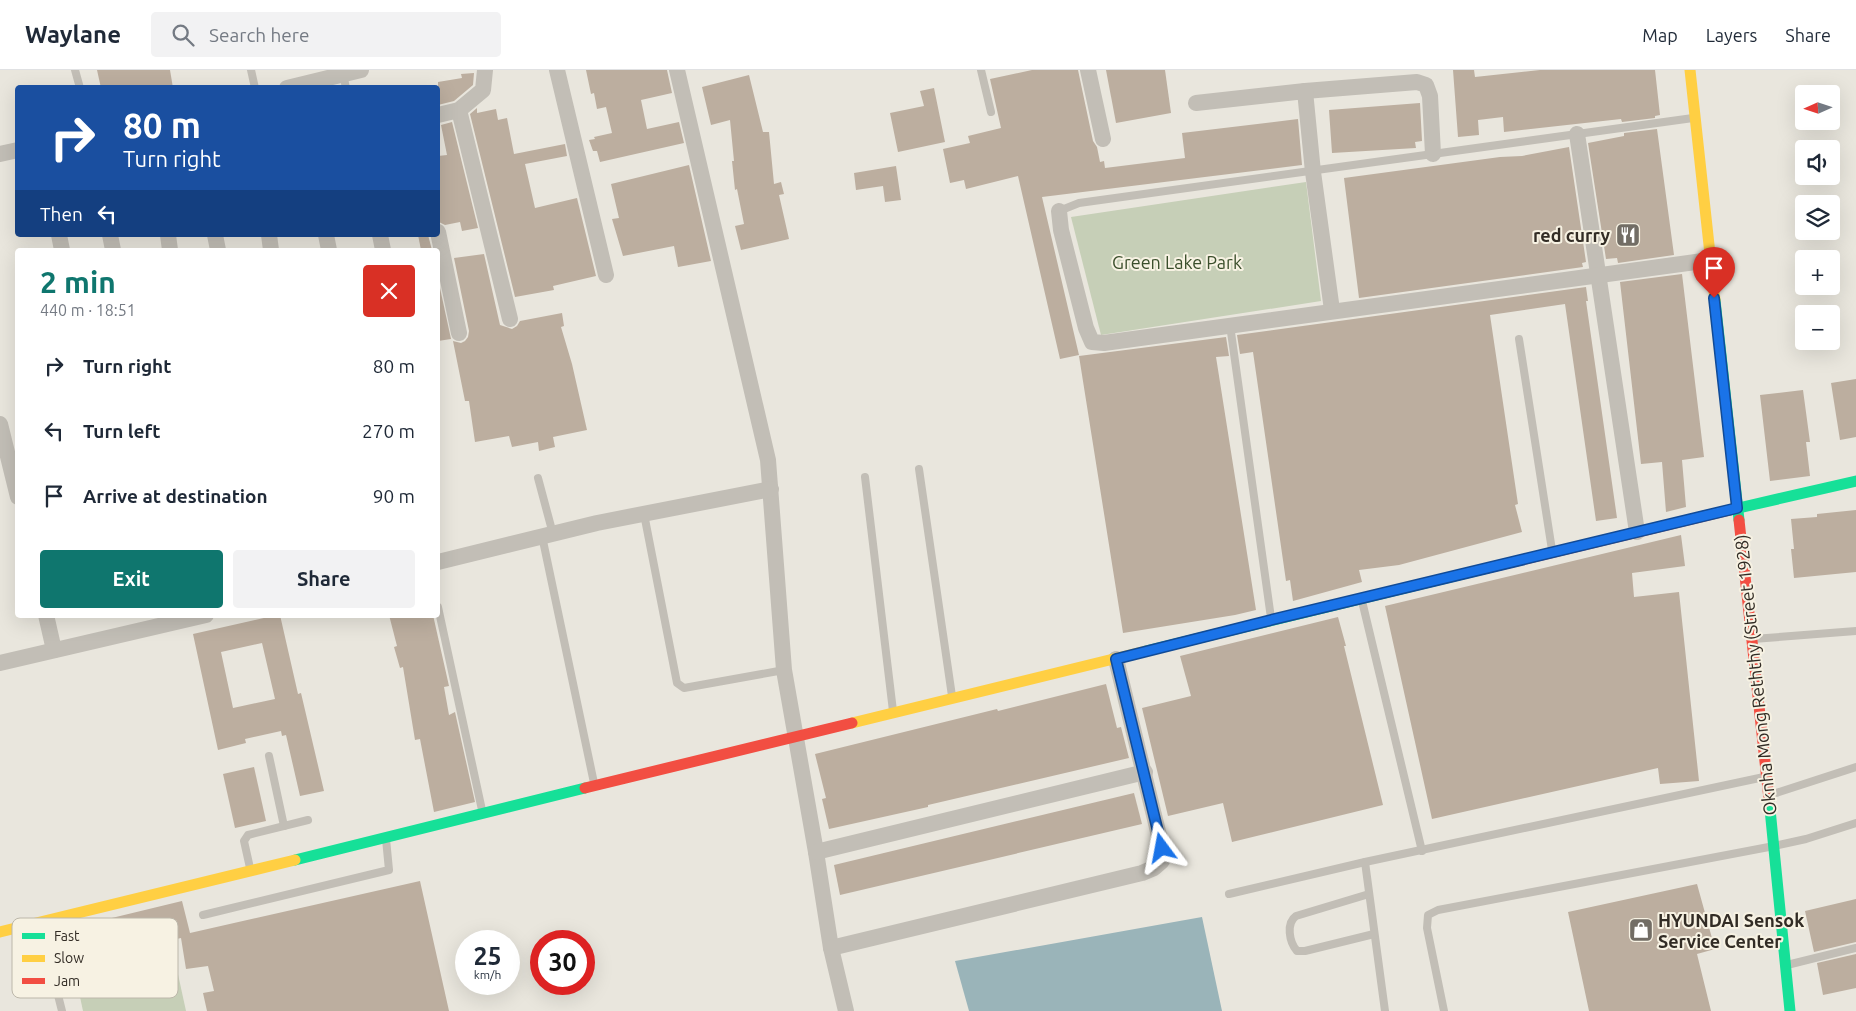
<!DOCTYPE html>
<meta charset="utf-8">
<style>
body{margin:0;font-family:Ubuntu,sans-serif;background:#f2f2f3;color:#1f2937;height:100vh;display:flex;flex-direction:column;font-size:19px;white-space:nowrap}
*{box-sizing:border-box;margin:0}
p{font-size:16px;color:#747a83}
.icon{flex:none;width:28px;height:28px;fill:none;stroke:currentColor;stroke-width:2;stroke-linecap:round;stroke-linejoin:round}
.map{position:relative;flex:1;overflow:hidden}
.drawer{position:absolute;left:15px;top:178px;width:425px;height:370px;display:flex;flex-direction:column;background:#fff;border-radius:5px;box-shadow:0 5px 20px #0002}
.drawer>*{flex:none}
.top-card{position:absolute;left:15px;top:15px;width:425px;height:152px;border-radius:5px;box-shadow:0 5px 20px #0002;background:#1a4fa0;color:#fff;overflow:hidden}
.needle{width:32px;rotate:267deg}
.buttons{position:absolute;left:1795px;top:15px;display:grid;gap:10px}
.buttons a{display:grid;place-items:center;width:45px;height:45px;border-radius:5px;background:#fff;box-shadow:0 5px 20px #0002;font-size:25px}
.speed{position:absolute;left:455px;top:860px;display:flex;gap:10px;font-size:25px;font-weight:700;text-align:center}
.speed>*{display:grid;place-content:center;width:65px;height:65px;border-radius:50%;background:#fff;box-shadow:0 5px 20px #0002;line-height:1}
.speed small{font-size:12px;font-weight:400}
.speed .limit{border:8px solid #d22;background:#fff;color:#111}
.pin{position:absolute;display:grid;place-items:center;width:42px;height:42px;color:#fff;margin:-51px -21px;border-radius:50% 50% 50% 0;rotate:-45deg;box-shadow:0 0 5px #0007}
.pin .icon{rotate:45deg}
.me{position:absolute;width:55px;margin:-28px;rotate:347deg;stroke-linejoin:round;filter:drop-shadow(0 0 4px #0008)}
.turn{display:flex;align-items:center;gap:18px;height:105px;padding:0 25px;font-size:22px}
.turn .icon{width:65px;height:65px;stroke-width:2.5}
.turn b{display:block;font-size:35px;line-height:42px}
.then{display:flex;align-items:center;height:48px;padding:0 25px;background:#0003;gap:10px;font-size:19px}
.round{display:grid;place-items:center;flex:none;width:52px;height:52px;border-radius:5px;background:#f2f2f3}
.summary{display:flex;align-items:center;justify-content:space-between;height:85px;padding:0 25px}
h1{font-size:30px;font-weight:700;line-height:38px;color:#0f766e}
.action{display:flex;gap:10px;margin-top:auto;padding:10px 25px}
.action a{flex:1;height:58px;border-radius:5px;background:#0f766e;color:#fff;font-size:20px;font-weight:700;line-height:58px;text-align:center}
.action a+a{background:#f2f2f3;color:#1f2937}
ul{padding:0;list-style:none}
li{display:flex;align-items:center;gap:15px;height:65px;padding:0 25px}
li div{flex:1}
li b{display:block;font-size:19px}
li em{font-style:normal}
header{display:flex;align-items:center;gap:30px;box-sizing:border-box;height:70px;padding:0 25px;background:#fff;border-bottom:1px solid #e0e1e3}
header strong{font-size:24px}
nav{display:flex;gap:28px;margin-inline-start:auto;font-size:18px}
.search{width:350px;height:45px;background:#f2f2f3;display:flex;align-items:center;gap:12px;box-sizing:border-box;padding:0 18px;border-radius:5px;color:#747a83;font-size:19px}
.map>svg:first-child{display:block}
.green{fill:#c6cfb7}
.water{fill:#9ab4b9}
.building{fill:#bcae9f;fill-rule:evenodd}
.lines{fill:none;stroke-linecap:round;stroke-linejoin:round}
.lane{stroke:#c2beb6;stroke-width:8}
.street{stroke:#c2beb6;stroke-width:16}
.fast{stroke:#16e098;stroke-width:11}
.slow{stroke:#ffcf43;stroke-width:11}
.jam{stroke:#f24e42;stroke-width:11}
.route-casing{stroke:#114b97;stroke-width:12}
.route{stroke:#1a73e8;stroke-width:9}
.labels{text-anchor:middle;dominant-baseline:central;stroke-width:4;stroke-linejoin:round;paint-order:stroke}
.poi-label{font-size:18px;font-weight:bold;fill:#322c25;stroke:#f7f2e3;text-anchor:end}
.park-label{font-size:18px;fill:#3a4e2b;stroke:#f7f2e3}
.street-label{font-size:18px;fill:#322c25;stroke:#f7f2e3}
.key{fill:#f7f2e3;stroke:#bcb7aa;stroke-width:1}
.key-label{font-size:14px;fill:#322c25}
</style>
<header>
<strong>Waylane</strong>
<div class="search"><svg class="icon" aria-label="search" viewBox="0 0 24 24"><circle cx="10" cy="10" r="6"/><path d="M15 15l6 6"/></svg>Search here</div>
<nav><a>Map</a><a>Layers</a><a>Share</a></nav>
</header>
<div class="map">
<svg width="1856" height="941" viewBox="0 0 1856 941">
<rect width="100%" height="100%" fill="#e9e6dd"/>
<g class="green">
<path d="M1306 112 1321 231 1101 265 1071 147Z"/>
<path d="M171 872 186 941H83L73 894Z"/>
</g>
<path class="water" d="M1202 847 1222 941H969L955 891Z"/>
<g class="building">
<path d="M97 0H170L173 18H101Z"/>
<path d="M586 0H667L672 23 641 30 647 59 679 52 684 73 600 92 597 81H593L589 70 595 69 594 67 612 63 606 37 597 39 594 23 591 24Z"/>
<path d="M1032 0H1078L1093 71 1097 77 1100 92 1104 91 1105 98 1185 88 1182 63 1298 49 1302 95 1042 127 1079 285 1060 289 1018 106 966 119 964 110 950 113 943 79 970 73 968 66 1001 58 990 9Z"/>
<path d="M1106 0H1165L1171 43 1116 53Z"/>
<path d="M1453 0H1474L1475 7 1540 0H1655L1660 45 1655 46V48L1622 52 1621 49 1504 62 1503 47 1478 50 1479 65 1458 67Z"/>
<path d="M474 3 473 15 454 31 438 35V12L462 8 461 4Z"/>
<path d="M749 5 763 62H769L774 114 781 112 784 124 779 125 789 169 741 180 735 156 744 154 737 119 735 120 732 91H734L730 50 711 55 702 17Z"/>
<path d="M934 18 945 72 898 82 890 43 924 36 920 21Z"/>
<path d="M1420 33 1422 71 1415 72 1416 78 1332 83 1329 40Z"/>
<path d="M477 38V43L496 39 498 50 507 48 514 84 565 74 567 86 525 94 535 138 577 128 596 206 553 216 554 220 515 227 470 44Z"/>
<path d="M452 52 478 158 462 161 460 152 445 155 439 152 438 143V86L447 85 441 55Z"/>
<path d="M1657 59 1674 185 1618 193 1617 188 1606 189 1588 73 1624 66V63Z"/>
<path d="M1569 77 1586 192 1582 193 1583 197 1359 228 1344 108 1500 87 1522 86Z"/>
<path d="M689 95 711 191 678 197 674 176 623 186 612 149 619 148 611 114Z"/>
<path d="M896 96 901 130 885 132 883 116 856 120 854 103Z"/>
<path d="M418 165H428L432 180H421Z"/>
<path d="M484 184 500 255 512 259 517 256 520 251 562 243 564 256 561 257 572 294 587 360 553 367 555 377 539 381 538 372 512 377 509 366 475 372 469 331H465L453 271 461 273 465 271 468 267 469 261 454 188Z"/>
<path d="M1682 204 1704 387 1682 390 1686 437 1666 442 1662 392 1641 394 1620 212Z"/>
<path d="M438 209 451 269 438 271Z"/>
<path d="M1586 217 1588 231H1586L1617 448 1596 451 1565 234 1490 245 1518 434 1515 435 1522 462 1399 495 1359 500 1362 512 1293 531 1290 510 1286 511 1253 282 1240 284 1237 265Z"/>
<path d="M1226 267 1229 286 1216 287 1256 540 1235 545 1123 563 1079 286Z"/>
<path d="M1856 309V367L1840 370 1831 313Z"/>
<path d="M1803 320 1810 372H1806L1810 406 1770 411 1760 325Z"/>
<path d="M1856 440V502L1794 508 1791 479H1794L1791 449 1817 447V444Z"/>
<path d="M1681 465 1685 496 1632 503 1634 527 1679 522 1699 711 1660 714 1658 698 1432 749 1385 536Z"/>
<path d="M277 545H280L298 624 301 623 324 721 300 726 286 665 282 666 281 661 245 669 246 673 218 680 193 564ZM262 573 275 629 233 638 221 582Z"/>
<path d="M389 545H433L449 616 444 617 449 645 455 642 475 732 434 742 420 669 415 670 403 597 400 598 394 577 397 576Z"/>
<path d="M1338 547 1346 576H1344L1383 735 1232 772 1223 733 1168 746 1142 638 1191 626 1180 586Z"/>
<path d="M1106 614 1117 658 1121 657 1129 688 928 735V737L829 759 822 729 826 728 815 684 997 639 998 641Z"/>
<path d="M254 697 266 751 235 758 223 704Z"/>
<path d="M1134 723 1142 754 840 825 834 795Z"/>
<path d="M420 811 449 941H207L203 923 214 921 208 896 186 899 181 868 125 881 124 879 95 886 87 854 182 831 190 863Z"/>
<path d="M1697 814 1715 879 1697 884 1711 941H1589L1568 842Z"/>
<path d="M1856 829V872L1814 882 1805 841Z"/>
<path d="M1856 884V918L1823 925 1817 893Z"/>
</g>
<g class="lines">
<g class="lane">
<path d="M75 0 80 18"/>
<path d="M251 0 255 18"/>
<path d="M981 0 991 42"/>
<path d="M343 4 346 18"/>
<path d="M1059 141 1079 133 1693 48"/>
<path d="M1230 255 1271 548"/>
<path d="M1519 269 1552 480"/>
<path d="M919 399 952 626"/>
<path d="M865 407 893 641"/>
<path d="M538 408 553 464"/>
<path d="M644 444 677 613 684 618 784 600"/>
<path d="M542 466 594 713"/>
<path d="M1362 531 1422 781"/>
<path d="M438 537 482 740"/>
<path d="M1753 569 1856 561"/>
<path d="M269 686 284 756"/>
<path d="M1770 725 1856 697"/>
<path d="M1365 792 1385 941"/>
<path d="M250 798 244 771 248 765 308 750"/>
<path d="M1229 824 1365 792 1764 707"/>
<path d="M1369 824 1296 846C1286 853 1289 872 1297 881H1305L1374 864"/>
<path d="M203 845 389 800 386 769"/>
<path d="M40 854 62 941"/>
<path d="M1787 895 1856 878"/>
<path d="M1444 941 1427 858 1428 845 1438 840 1774 776 1806 769 1856 753"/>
</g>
<g class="street">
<path d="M557 0 606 205"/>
<path d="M677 0 768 390 784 600 816 782 831 878 846 941"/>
<path d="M1088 0 1103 69"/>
<path d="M287 18 361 0"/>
<path d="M1305 21 1417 12 1426 15 1430 26 1433 84"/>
<path d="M1196 33 1305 21 1313 102 1332 240"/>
<path d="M459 40 510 249"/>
<path d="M438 45 459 40 483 20 485 0"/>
<path d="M1577 64 1637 462"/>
<path d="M0 84 18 80"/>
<path d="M1059 141 1061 160 1086 258 1092 272 1104 273 1710 190"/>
<path d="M438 162 459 263"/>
<path d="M59 165 62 180"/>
<path d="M110 165 113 180"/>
<path d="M168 165 170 180"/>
<path d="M215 165 218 180"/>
<path d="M269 165 271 180"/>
<path d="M326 165 329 180"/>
<path d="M380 165 383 180"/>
<path d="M0 354 18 427"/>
<path d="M438 492 597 453 771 419"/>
<path d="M46 545 54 580"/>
<path d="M0 593 206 545"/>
<path d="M816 782 1145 702"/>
<path d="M831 878 1142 803 1154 798 1162 791V778L1116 589"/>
</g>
<g class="fast">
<path d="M1715 230 1739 450"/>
<path d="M1730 440 1856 411"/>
<path d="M1146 581 1488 498"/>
<path d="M1769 729 1790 941"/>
<path d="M295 790 585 718"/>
</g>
<g class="slow">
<path d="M1690 0 1715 230"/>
<path d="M852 653 1146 581"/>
<path d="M0 862 295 790"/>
</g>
<g class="jam">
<path d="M1739 450 1769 729"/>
<path d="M1488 498 1730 440"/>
<path d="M585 718 852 653"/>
</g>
</g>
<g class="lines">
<defs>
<path id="route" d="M1162 778 1116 589 1271 550 1737 438 1714 228"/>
</defs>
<use href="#route" class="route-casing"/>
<use href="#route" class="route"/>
</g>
<defs>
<symbol id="restaurant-square" viewBox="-11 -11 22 22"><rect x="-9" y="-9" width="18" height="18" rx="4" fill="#726d65" stroke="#f7f2e3"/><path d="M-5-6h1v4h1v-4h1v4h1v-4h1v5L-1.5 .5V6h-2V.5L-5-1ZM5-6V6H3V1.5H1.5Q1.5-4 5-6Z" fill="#fff"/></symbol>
<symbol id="shop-square" viewBox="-11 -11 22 22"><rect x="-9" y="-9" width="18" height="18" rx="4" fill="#726d65" stroke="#f7f2e3"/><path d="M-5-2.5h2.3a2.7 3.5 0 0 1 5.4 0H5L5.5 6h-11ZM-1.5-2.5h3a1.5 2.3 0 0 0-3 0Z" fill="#fff"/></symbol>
</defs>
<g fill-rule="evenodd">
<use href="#restaurant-square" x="1614" y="151" width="28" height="28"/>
<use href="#shop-square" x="1627" y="846" width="28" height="28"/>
</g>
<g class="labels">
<g class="poi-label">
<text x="1610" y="165">red curry</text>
<text x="1658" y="850" text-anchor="start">HYUNDAI Sensok<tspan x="1658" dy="21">Service Center</tspan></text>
</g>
<g class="park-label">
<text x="1177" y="192">Green Lake Park</text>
</g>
<g class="street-label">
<text transform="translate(1755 605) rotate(-96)">Oknha Mong Reththy (Street 1928)</text>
</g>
</g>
<rect x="12" y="848" width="166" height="80" rx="8" class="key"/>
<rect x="22" y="863" width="23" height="6" fill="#16e098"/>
<rect x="22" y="885" width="23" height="7" fill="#ffcf43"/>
<rect x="22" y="908" width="23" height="6" fill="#f24e42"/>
<g class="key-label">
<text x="54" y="871">Fast</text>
<text x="54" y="893">Slow</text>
<text x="54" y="916">Jam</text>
</g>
</svg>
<div class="buttons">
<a><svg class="needle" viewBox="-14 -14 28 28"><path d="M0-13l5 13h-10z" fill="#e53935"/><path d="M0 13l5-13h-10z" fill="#747a83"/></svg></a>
<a><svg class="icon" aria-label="sound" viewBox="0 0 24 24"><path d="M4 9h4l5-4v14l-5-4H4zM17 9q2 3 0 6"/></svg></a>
<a><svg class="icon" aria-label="layers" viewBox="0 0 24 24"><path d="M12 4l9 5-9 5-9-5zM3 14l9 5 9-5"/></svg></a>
<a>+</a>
<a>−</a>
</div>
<div class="speed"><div>25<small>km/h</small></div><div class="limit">30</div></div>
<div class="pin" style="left:1714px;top:228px;background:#d93025"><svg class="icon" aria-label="arrive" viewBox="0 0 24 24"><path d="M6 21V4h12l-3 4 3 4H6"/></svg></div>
<svg class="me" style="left:1162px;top:778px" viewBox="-20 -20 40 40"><path d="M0-17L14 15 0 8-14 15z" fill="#1a73e8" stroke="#fff" stroke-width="4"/></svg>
<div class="top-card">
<div class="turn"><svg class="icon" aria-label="right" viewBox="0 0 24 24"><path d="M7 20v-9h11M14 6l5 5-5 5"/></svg><div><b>80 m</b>Turn right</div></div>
<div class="then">Then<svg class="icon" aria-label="left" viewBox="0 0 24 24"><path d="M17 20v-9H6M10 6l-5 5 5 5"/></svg></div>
</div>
<section class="drawer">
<div class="summary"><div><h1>2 min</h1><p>440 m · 18:51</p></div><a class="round" style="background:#d93025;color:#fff"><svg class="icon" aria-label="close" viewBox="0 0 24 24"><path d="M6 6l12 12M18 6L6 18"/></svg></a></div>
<ul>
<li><svg class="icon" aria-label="right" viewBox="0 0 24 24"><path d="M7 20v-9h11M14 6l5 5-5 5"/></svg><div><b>Turn right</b></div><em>80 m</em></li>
<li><svg class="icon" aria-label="left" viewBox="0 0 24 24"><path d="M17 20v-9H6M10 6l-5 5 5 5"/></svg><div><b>Turn left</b></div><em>270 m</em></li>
<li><svg class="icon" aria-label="arrive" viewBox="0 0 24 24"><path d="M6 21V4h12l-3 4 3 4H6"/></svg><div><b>Arrive at destination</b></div><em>90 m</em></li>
</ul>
<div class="action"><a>Exit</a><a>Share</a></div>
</section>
</div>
